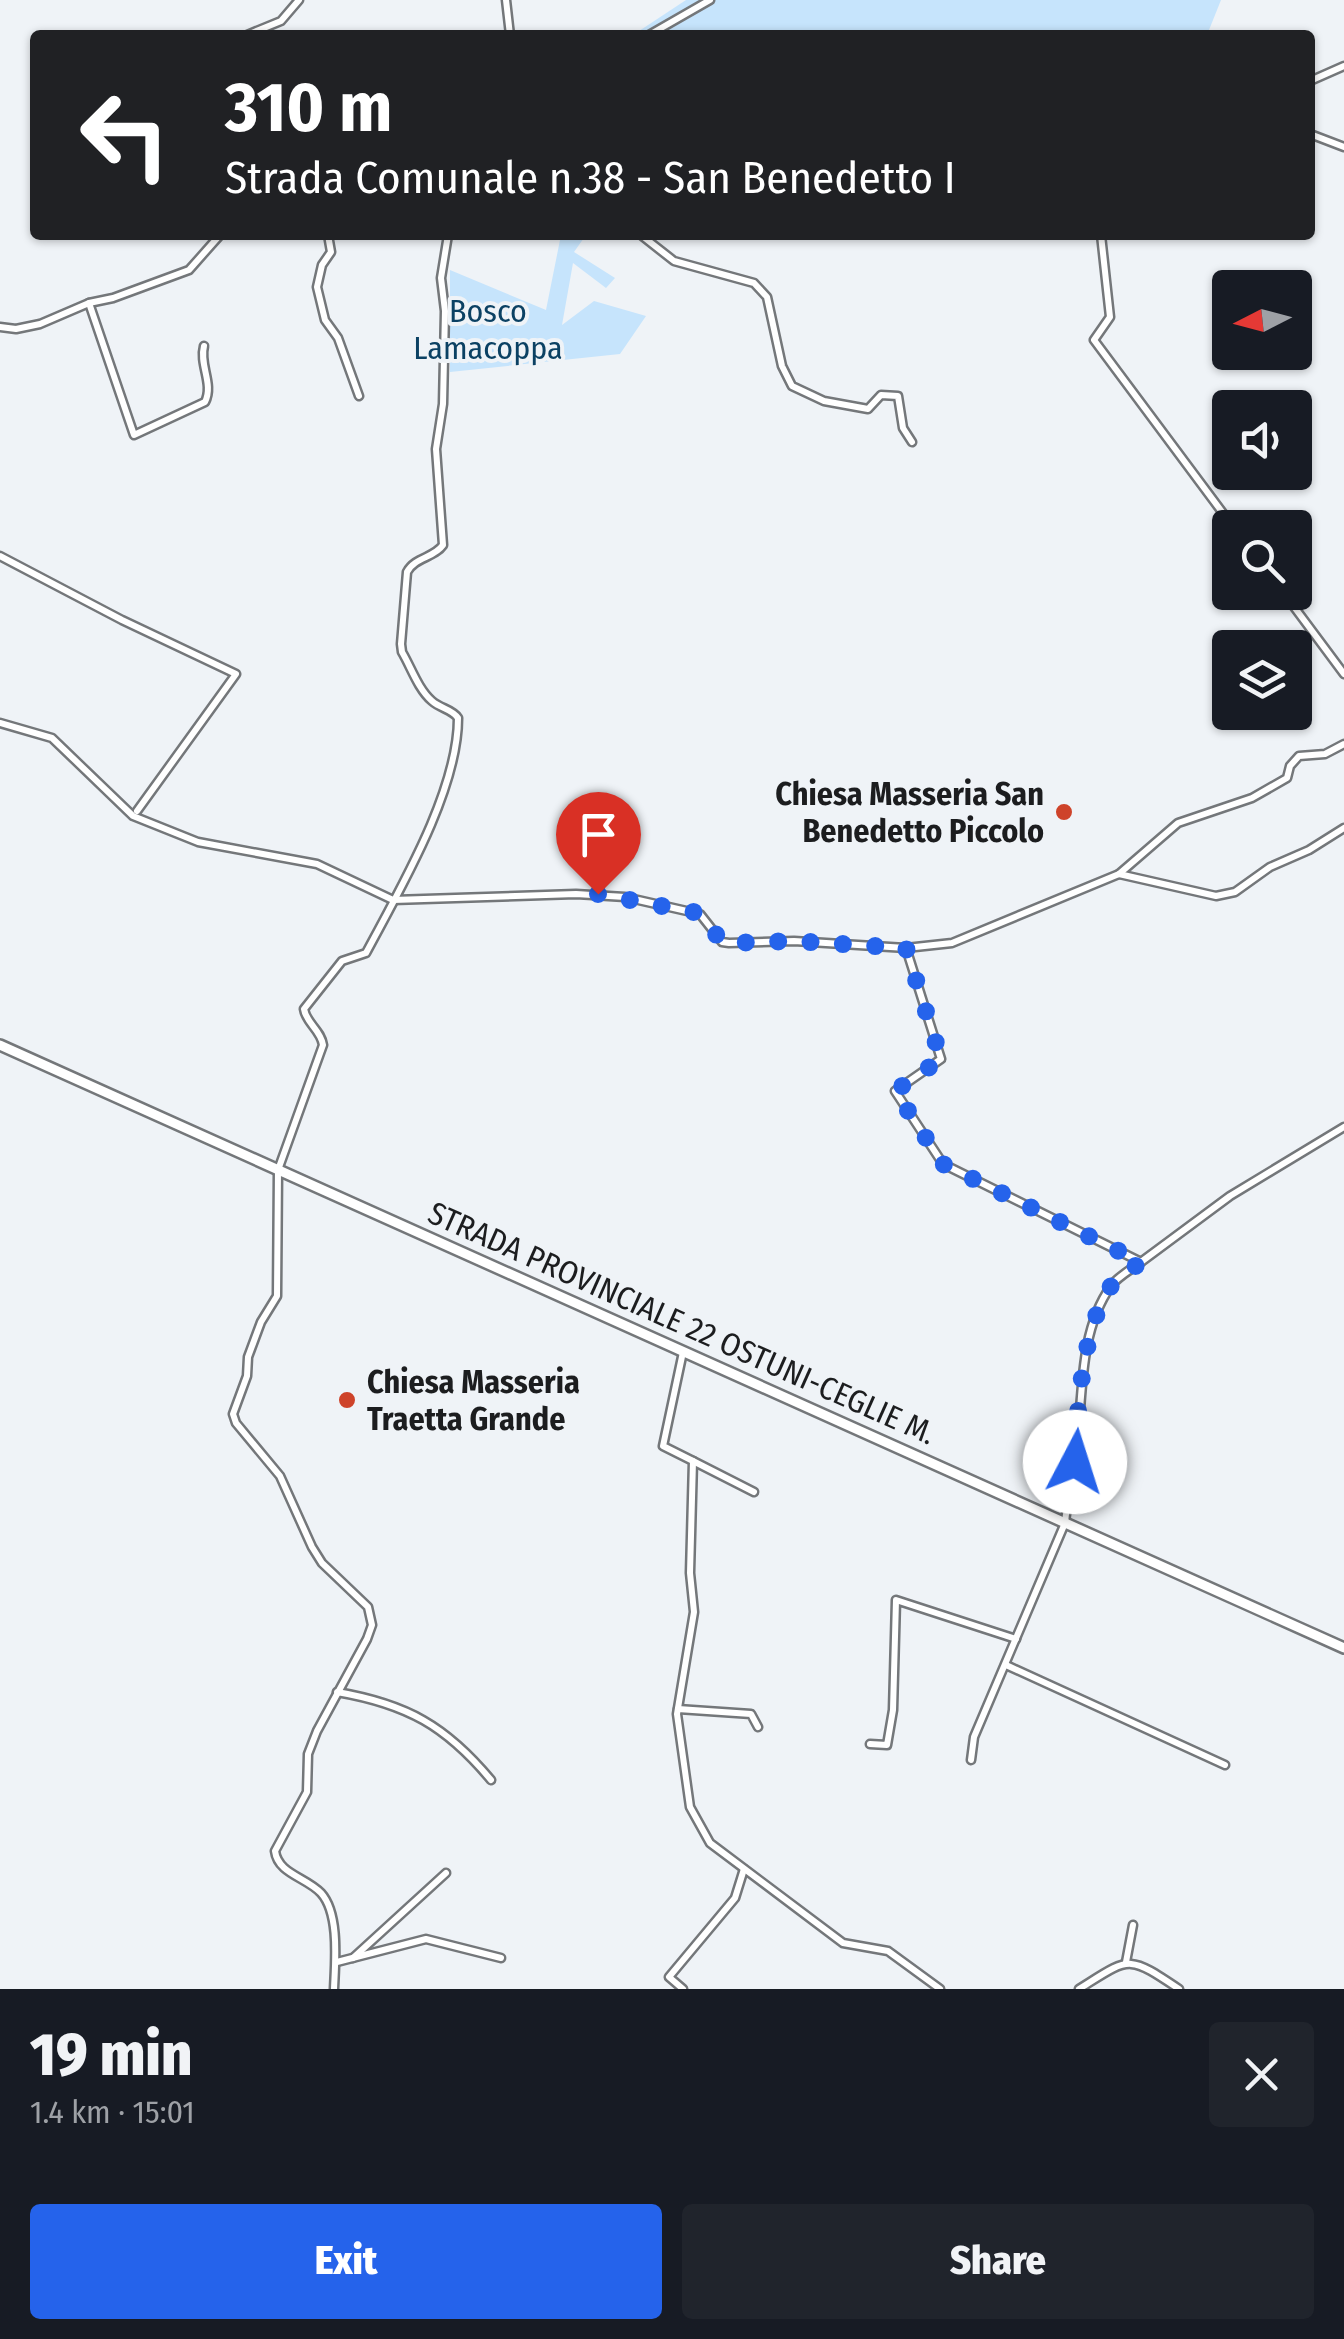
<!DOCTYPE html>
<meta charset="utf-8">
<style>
body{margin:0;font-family:"Fira Sans Condensed",sans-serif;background:#20242c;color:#f1f3f6;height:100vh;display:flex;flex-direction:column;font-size:38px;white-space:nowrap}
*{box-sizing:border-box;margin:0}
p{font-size:32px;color:#9ea1a6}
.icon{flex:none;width:55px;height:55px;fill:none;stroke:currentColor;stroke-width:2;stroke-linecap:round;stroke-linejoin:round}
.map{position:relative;height:1989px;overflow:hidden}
.panel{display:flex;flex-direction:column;background:#171b24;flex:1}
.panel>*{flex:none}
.guide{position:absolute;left:30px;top:30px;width:1285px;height:210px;border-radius:10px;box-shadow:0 2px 8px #0004;background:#202124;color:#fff;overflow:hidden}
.needle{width:65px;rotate:264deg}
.tools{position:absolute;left:1212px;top:270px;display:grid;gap:20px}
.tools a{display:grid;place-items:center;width:100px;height:100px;border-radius:10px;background:#171b24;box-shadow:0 2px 8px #0004;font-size:50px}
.pin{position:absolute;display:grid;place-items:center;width:85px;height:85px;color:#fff;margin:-102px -42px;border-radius:50% 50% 50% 0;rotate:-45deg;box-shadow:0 0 10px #0007}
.pin .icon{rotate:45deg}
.me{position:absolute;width:110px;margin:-55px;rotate:5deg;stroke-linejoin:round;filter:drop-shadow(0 0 8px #0008)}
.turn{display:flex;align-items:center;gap:35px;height:210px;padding:0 30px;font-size:45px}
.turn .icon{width:130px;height:130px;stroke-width:2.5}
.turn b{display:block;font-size:70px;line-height:85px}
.round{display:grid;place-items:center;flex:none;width:105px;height:105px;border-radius:10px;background:#20242c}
.overview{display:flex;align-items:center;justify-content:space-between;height:170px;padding:0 30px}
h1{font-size:60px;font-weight:800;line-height:75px}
.primary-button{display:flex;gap:20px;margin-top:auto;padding:20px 30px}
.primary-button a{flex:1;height:115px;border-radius:10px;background:#2563eb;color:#fff;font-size:40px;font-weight:800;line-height:115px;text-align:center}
.primary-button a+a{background:#20242c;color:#f1f3f6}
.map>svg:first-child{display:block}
.green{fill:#c6e4fc}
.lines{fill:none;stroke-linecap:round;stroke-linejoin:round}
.street-casing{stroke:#74777a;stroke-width:11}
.secondary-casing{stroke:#74777a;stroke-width:14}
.street{stroke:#fff;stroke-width:6}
.secondary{stroke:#fff;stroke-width:9}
.route{stroke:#2563eb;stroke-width:18;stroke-dasharray:0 32.4}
.poi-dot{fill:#ce432a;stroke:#eff3f7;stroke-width:4}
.labels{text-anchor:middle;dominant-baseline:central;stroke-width:8;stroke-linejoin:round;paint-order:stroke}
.park-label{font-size:32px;fill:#0b4163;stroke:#eff3f7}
.poi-label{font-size:32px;font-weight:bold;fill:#1c1d1f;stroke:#eff3f7;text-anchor:end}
.street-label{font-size:32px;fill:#1c1d1f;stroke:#eff3f7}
</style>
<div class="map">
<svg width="1344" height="1989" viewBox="0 0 1344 1989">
<rect width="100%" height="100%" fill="#eff3f7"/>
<g class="green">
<path d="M686 0H1221L1207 35H633Z"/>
<path d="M561 235H586L574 252 615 278 606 288 573 263 562 325 594 301 646 316 620 354 450 372V270L546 310Z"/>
</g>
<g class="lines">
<defs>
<g id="street">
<path d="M506 0 510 35"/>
<path d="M247 35 281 21 299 0"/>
<path d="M649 35 710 0"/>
<path d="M1310 81 1344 66"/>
<path d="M1310 134 1344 147"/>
<path d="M328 235 331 252 322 265 317 287 325 320 338 338 359 396"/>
<path d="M641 235 674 261 754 283 767 297 782 366 792 386 824 401 868 409 881 395 898 396 903 428 912 442"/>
<path d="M1101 235 1110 317 1094 340 1234 528"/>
<path d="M89 303 134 435 205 402C214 384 199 365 204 346"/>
<path d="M0 327 16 329 40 324 89 303 113 298 189 270 220 235"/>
<path d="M0 556 122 620 236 674 137 811"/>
<path d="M1283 592 1344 674"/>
<path d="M0 723 52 738 133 816 198 842 317 864 393 900 576 894 625 897 700 914 722 942 729 943 794 941 906 948 952 943 1119 874 1216 896 1235 892 1270 867 1309 850 1344 828"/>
<path d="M1119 874 1178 823 1252 798 1287 778 1290 766 1299 756 1325 754 1344 744"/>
<path d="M906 948 941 1059 895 1091 943 1164 1141 1262C1132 1269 1117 1277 1111 1286 1076 1335 1084 1406 1075 1461 1072 1482 1067 1501 1065 1523L974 1737 971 1760"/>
<path d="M1141 1262 1230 1196 1344 1127"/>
<path d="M683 1352 663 1446 693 1461 690 1573 694 1612 677 1714 690 1807 710 1843 843 1943 888 1951 940 1989"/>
<path d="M693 1461 754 1492"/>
<path d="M1006 1665 1225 1765"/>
<path d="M337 1692C407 1704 446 1726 491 1780"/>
<path d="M678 1709 751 1714 758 1727"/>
<path d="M870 1744 887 1745 893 1710 896 1600 1016 1639"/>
<path d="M353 1958 446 1873"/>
<path d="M337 1962 426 1939 501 1958"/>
<path d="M1126 1962 1133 1925"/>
<path d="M334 1989C335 1963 340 1914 321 1893 306 1877 278 1874 275 1851L307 1792 308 1754 317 1731 367 1639 372 1625 368 1607 322 1563 312 1547 280 1476 236 1423 233 1414 247 1376 248 1357 261 1322 277 1296 278 1170 323 1045C321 1030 306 1023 304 1009L342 961 366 953C400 889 458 791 458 718 452 709 441 709 432 701 418 689 411 667 402 652L401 644 407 572C415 557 434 558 443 545L436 449 443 404 445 311 441 278 448 235"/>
<path d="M683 1989 669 1977 735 1898 744 1869"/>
<path d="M1079 1989C1130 1957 1127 1954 1179 1989"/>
</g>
<path id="secondary" d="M0 1045 1344 1648"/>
</defs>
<use href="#street" class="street-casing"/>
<use href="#secondary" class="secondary-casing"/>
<use href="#street" class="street"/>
<use href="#secondary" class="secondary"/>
</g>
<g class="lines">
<path class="route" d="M598 894 694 912C709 918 713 939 729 943L794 941 906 948 941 1059 895 1091 943 1164 1141 1262C1132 1269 1117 1277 1111 1286 1082 1327 1077 1413 1075 1462"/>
</g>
<g class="poi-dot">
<circle cx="1064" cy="812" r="10"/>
<circle cx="347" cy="1400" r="10"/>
</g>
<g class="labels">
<g class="park-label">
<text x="488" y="311">Bosco<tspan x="488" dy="37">Lamacoppa</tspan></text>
</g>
<g class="poi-label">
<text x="1044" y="794">Chiesa Masseria San<tspan x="1044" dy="37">Benedetto Piccolo</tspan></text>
<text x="367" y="1382" text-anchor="start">Chiesa Masseria<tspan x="367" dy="37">Traetta Grande</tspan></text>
</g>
<g class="street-label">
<text transform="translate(682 1323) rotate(24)">STRADA PROVINCIALE 22 OSTUNI-CEGLIE M.</text>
</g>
</g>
</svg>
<div class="tools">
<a><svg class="needle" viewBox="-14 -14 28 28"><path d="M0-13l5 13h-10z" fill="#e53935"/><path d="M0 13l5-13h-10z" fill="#9ea1a6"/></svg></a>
<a><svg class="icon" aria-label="sound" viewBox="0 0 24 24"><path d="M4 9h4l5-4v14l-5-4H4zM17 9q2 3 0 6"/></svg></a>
<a><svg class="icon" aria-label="search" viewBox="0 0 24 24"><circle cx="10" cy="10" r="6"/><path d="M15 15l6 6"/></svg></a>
<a><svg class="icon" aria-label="layers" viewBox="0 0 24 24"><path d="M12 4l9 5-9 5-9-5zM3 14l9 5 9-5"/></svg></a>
</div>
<div class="pin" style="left:598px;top:894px;background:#d93025"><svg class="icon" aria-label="arrive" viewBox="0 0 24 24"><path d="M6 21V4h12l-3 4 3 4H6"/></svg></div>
<svg class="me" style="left:1075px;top:1462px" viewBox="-20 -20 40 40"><circle r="19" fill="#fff"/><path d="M0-13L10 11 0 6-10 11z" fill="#2563eb"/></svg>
<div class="guide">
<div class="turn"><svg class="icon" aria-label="left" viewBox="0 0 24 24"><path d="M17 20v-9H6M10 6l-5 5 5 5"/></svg><div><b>310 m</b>Strada Comunale n.38 - San Benedetto I</div></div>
</div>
</div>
<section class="panel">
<div class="overview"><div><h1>19 min</h1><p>1.4 km · 15:01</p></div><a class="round"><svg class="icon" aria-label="close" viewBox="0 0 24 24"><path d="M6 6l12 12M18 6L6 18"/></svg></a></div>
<div class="primary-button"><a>Exit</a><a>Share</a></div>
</section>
